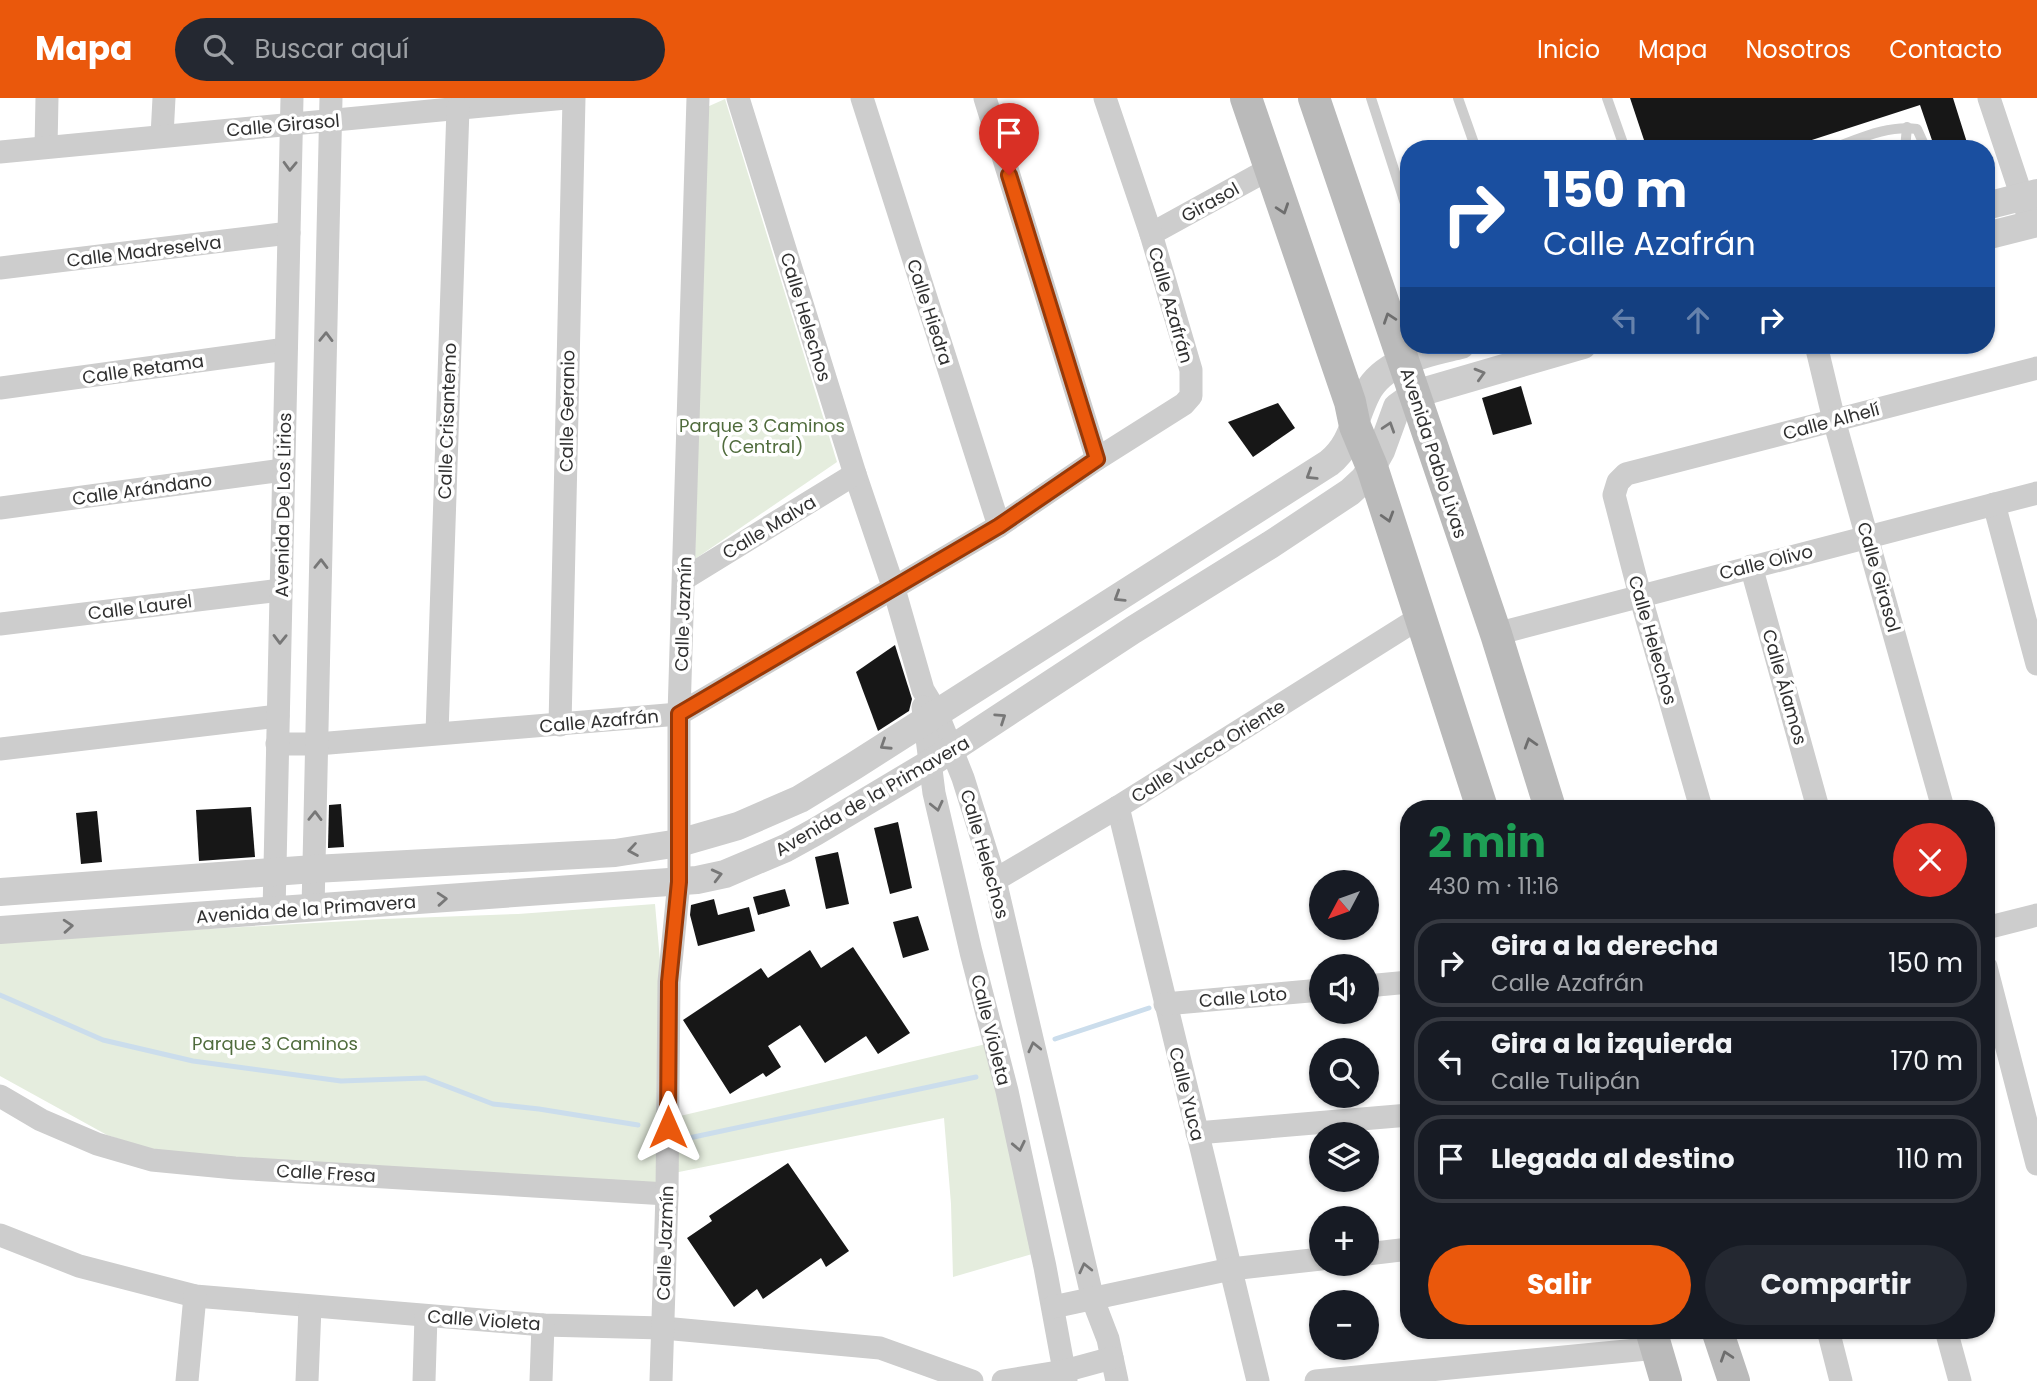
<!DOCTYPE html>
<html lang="es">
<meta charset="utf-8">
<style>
body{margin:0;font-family:Poppins,sans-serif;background:#242831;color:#f1f3f6;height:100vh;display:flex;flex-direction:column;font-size:26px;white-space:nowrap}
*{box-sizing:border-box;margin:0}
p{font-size:23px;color:#9ea1a6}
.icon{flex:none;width:38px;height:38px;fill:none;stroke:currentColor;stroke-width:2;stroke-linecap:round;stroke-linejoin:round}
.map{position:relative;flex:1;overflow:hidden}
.sheet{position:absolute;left:1400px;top:702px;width:595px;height:539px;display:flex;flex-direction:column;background:#171b24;border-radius:28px;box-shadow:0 2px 5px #0004}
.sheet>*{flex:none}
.banner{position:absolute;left:1400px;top:42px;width:595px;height:214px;border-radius:28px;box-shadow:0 2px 5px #0004;background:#1a4fa0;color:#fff;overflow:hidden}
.needle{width:46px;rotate:229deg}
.buttons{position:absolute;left:1309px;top:772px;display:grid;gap:14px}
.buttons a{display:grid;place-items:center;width:70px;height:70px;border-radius:50%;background:#171b24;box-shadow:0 2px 5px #0004;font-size:35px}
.pin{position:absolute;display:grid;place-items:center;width:60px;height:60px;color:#fff;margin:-72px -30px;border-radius:50% 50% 50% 0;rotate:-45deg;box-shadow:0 0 7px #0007}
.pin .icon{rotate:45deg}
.me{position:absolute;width:77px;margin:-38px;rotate:0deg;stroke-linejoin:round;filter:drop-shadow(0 0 5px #0008)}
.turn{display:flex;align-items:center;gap:24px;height:147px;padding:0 28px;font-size:32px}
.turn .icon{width:91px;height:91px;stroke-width:2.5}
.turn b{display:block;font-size:49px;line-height:60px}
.lanes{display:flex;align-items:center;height:66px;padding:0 28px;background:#0003;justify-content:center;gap:35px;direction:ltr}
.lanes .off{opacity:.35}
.round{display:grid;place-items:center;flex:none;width:74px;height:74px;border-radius:37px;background:#242831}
.head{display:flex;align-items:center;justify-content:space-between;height:119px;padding:0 28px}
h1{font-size:42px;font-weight:700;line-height:52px;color:#1e9e55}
.cta{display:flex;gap:14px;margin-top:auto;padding:14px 28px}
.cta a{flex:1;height:80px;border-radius:42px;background:#ea580c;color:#fff;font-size:28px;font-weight:700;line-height:80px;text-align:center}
.cta a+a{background:#242831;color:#f1f3f6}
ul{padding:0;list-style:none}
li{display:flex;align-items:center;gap:21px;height:88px;margin:0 14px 10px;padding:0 14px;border:4px solid #363941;border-radius:28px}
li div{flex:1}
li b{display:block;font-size:26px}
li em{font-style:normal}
header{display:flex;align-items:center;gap:42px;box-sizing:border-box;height:98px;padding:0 35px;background:#ea580c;color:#fff}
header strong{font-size:33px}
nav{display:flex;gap:38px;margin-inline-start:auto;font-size:24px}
.search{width:490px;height:63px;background:#242831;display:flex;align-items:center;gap:18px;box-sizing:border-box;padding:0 24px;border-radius:38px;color:#9ea1a6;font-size:26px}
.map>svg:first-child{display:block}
.green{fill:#e5edde}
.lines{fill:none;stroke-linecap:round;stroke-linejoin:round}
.stream{stroke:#cbddec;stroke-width:5}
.building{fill:#171717}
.service{stroke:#cdcdcd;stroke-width:10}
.minor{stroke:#cdcdcd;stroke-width:23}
.tertiary{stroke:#cdcdcd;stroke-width:28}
.secondary{stroke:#bababa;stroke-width:32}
.oneway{stroke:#777}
.oneway2{stroke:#6e6e6e}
.route-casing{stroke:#983908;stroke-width:18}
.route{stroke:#ea580c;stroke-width:12}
.labels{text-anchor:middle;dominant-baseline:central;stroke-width:7;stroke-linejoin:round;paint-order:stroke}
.street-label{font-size:18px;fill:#303030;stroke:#fff}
.park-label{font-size:18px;fill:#506c3d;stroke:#fff}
</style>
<header>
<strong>Mapa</strong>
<div class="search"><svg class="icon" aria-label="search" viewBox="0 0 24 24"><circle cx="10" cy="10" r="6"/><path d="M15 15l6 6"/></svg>Buscar aquí</div>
<nav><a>Inicio</a><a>Mapa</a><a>Nosotros</a><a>Contacto</a></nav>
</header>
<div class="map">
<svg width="2037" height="1283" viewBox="0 0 2037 1283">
<rect width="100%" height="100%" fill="#fff"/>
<g class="green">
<path d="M725 1 837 364 695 461 707 9Z"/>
<path d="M655 806 661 874 663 1022 986 946 1039 1154 953 1179 951 1106 944 1020 669 1076 656 1088 164 1056 107 1037 0 978V843L383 821 518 816Z"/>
</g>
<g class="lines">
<g class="stream">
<path d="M0 897 103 942 193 963 341 983 425 980 493 1006 539 1011 638 1027"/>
<path d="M1055 941 1149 910"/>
<path d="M689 1040 976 979"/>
</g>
</g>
<g class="building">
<path d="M1630 0H1953L1969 51H1935L1920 7 1784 51H1647Z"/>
<path d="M1521 288 1532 326 1493 337 1482 300Z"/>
<path d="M1278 305 1295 330 1253 359 1228 324Z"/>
<path d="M895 547 912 601 909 613 878 633 856 574Z"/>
<path d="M341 706 344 749 328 750 329 707Z"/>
<path d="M251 709 255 759 199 763 196 712Z"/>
<path d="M97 713 102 764 81 766 76 715Z"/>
<path d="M898 724 912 790 890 796 874 730Z"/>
<path d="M838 754 849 806 826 811 815 759Z"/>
<path d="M785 791 790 808 758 817 753 799Z"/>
<path d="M714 801 718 817 749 809 755 833 698 848 690 817 691 807Z"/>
<path d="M918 818 929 852 903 860 893 824Z"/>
<path d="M853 849 910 935 878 956 866 938 825 965 800 927 768 948 781 969 766 979 763 975 730 996 683 922 761 870 768 880 810 852 821 870Z"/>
<path d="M788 1065 849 1153 826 1169 821 1160 763 1201 757 1191 734 1209 687 1140 712 1123 709 1118Z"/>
</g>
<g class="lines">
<g class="service">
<path d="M1371 0 1409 118"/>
<path d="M1458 0 1476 51"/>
<path d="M1607 0 1625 51"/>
<path d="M1831 51C1859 41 1887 27 1917 31L1926 51"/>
<path d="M1905 51 1907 29"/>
</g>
<g class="minor">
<path d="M738 0 855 376 894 491 923 592 937 615 963 680 995 782 1093 1202 1108 1241 1117 1283"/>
<path d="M862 0 999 428"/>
<path d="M985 0 1097 361"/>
<path d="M1989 0 2031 126"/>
<path d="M162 38 164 0"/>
<path d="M46 49 47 0"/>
<path d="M0 54 566 0"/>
<path d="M1151 136 1269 71"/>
<path d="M0 170 289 135"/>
<path d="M1816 247 1834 322 1943 710"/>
<path d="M0 290 286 251"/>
<path d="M1994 406 2037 566"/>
<path d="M0 410 283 372"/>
<path d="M1751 468 1818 710"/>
<path d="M684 481 855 376"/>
<path d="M0 526 281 492"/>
<path d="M1496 536 2037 395"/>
<path d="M923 609 934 695 971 854 1007 993 1045 1169 1066 1283"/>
<path d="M560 627 574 0"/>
<path d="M437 635 458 10"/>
<path d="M277 646H317L679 616 999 428 1097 361 1184 306 1191 298V272L1151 136 1105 0"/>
<path d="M0 651 278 618"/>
<path d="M1118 709 1258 1283"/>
<path d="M1701 710 1640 497 1614 397 1618 384 1626 376 2037 270"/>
<path d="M995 782 1118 709 1419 520"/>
<path d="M313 811 331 0"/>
<path d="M274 814 292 0"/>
<path d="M1986 830 2037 817"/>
<path d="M1986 869 2037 1066"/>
<path d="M1367 888 1409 884"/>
<path d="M1165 906 1321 892"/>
<path d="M0 998 41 1022 97 1046 152 1062 235 1070 667 1096"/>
<path d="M1197 1035 1409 1017"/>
<path d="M0 1137 79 1168 195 1198 543 1227 663 1230 880 1250 972 1283"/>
<path d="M1367 1156 1409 1151"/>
<path d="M1053 1209 1231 1171 1321 1161"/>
<path d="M1828 1232 1841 1283"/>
<path d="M1946 1232 1960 1283"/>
<path d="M187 1283 195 1198"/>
<path d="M307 1283 310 1209"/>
<path d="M424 1283 426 1218"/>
<path d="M541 1283 543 1227"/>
<path d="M661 1283 667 1096 669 884 679 784V616L698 0"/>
<path d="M1003 1283 1064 1273 1112 1260"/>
<path d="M1316 1283 1657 1250"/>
</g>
<g class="tertiary">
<path d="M1986 108 2037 95"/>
<path d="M1986 138 2037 125"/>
<path d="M0 794 314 771 615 755 679 745 738 728 800 701 854 668 1329 365C1353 346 1354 320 1367 295 1384 262 1429 255 1461 247"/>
<path d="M0 832 697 782 725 776 786 750 815 734 929 666 1133 532 1270 447 1350 394 1364 381 1372 369 1381 353 1397 309 1415 296 1583 247"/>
</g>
<g class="secondary">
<path d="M1246 0 1350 304 1355 328 1372 369 1482 710"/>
<path d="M1314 0 1496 536 1550 710"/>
<path d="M1651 1232 1666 1283"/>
<path d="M1717 1232 1734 1283"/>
</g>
</g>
<defs><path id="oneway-chevron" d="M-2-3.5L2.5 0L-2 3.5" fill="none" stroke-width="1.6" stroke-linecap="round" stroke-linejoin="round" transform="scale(1.75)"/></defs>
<g class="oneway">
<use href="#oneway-chevron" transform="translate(290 68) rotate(92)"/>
<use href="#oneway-chevron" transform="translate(326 239) rotate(-89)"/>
<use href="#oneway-chevron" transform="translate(1480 276) rotate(-16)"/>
<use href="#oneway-chevron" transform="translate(1389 329) rotate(-72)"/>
<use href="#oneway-chevron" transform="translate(1311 377) rotate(148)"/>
<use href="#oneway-chevron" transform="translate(321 466) rotate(-89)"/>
<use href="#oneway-chevron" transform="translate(1119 499) rotate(148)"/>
<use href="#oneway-chevron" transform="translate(280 541) rotate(91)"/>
<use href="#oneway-chevron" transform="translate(1001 620) rotate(-34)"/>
<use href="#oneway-chevron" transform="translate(885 647) rotate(147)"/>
<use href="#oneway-chevron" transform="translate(937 708) rotate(77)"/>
<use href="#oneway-chevron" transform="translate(315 718) rotate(-89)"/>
<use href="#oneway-chevron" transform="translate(633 752) rotate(171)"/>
<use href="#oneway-chevron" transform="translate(717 777) rotate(-14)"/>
<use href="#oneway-chevron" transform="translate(442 801) rotate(-4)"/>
<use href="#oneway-chevron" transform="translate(68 828) rotate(-4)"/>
<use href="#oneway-chevron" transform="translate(1034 949) rotate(-103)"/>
<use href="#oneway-chevron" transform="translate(1019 1048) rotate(78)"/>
<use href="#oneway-chevron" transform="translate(1085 1170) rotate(-103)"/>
</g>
<g class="oneway2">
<use href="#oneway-chevron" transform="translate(1283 111) rotate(71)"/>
<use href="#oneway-chevron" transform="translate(1389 220) rotate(-109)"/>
<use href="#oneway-chevron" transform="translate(1388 419) rotate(73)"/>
<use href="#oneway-chevron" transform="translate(1530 645) rotate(-107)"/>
<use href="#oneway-chevron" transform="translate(1726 1258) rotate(-108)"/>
</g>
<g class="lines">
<defs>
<path id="route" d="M668 1029 669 884 679 784V616L999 428 1097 361 1009 77"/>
</defs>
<use href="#route" class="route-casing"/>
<use href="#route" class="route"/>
</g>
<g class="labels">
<g class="street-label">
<text transform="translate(283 27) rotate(-5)">Calle Girasol</text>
<text transform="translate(1210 104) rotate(-29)">Girasol</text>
<text transform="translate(144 153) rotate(-7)">Calle Madreselva</text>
<text transform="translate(1171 207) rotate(74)">Calle Azafrán</text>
<text transform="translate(930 214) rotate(72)">Calle Hiedra</text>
<text transform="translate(806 219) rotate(73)">Calle Helechos</text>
<text transform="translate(143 271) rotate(-8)">Calle Retama</text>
<text transform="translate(567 313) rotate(-89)">Calle Geranio</text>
<text transform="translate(447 323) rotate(-88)">Calle Crisantemo</text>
<text transform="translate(1831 323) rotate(-15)">Calle Alhelí</text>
<text transform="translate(1434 355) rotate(72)">Avenida Pablo Livas</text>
<text transform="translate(142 391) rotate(-8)">Calle Arándano</text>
<text transform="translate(283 407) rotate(-89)">Avenida De Los Lirios</text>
<text transform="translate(769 429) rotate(-31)">Calle Malva</text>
<text transform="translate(1766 464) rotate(-14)">Calle Olivo</text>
<text transform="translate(1879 479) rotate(74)">Calle Girasol</text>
<text transform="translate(140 509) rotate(-7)">Calle Laurel</text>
<text transform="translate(683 516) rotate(-88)">Calle Jazmín</text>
<text transform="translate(1653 542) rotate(74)">Calle Helechos</text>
<text transform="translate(1785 589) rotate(74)">Calle Álamos</text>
<text transform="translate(599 623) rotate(-5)">Calle Azafrán</text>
<text transform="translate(1208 653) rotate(-32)">Calle Yucca Oriente</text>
<text transform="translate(872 698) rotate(-30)">Avenida de la Primavera</text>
<text transform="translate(985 756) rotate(74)">Calle Helechos</text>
<text transform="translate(306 811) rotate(-4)">Avenida de la Primavera</text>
<text transform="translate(1243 899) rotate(-5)">Calle Loto</text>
<text transform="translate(991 932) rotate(76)">Calle Violeta</text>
<text transform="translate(1187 996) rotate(76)">Calle Yuca</text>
<text transform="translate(326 1075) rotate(3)">Calle Fresa</text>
<text transform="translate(665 1145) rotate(-88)">Calle Jazmín</text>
<text transform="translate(484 1222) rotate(4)">Calle Violeta</text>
</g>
<g class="park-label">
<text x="762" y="327">Parque 3 Caminos<tspan x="762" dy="21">(Central)</tspan></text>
<text x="275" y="945">Parque 3 Caminos</text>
</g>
</g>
</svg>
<div class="buttons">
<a><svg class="needle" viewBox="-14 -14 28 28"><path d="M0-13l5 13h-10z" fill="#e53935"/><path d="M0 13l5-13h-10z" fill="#9ea1a6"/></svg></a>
<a><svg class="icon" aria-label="sound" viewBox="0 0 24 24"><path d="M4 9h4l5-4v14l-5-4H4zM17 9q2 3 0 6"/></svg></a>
<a><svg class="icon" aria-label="search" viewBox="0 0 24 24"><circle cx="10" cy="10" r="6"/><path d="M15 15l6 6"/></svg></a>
<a><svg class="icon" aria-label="layers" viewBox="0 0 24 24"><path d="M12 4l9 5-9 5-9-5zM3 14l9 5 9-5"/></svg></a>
<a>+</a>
<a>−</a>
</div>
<div class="pin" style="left:1009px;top:77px;background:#d93025"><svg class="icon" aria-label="arrive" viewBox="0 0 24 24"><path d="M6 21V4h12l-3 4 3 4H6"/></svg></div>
<svg class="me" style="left:668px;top:1029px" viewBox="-20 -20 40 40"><path d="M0-17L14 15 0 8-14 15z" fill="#ea580c" stroke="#fff" stroke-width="4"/></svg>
<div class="banner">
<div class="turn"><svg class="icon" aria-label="right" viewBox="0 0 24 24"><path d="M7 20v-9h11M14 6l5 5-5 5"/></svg><div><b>150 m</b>Calle Azafrán</div></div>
<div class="lanes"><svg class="icon off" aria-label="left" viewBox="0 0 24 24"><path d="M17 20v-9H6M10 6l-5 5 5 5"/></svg><svg class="icon off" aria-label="ahead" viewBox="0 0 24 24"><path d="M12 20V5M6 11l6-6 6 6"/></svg><svg class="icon" aria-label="right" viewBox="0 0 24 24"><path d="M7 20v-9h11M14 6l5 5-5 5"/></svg></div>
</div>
<section class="sheet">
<div class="head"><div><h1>2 min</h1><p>430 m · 11:16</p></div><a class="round" style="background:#d93025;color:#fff"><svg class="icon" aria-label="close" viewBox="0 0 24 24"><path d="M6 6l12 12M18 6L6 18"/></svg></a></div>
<ul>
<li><svg class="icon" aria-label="right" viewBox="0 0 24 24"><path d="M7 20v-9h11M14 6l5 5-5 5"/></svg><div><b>Gira a la derecha</b><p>Calle Azafrán</p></div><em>150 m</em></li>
<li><svg class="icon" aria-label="left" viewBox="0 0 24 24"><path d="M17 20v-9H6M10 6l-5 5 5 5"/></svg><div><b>Gira a la izquierda</b><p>Calle Tulipán</p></div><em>170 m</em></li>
<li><svg class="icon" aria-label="arrive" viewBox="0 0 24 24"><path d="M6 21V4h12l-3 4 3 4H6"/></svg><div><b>Llegada al destino</b></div><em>110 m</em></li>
</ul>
<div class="cta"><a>Salir</a><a>Compartir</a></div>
</section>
</div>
